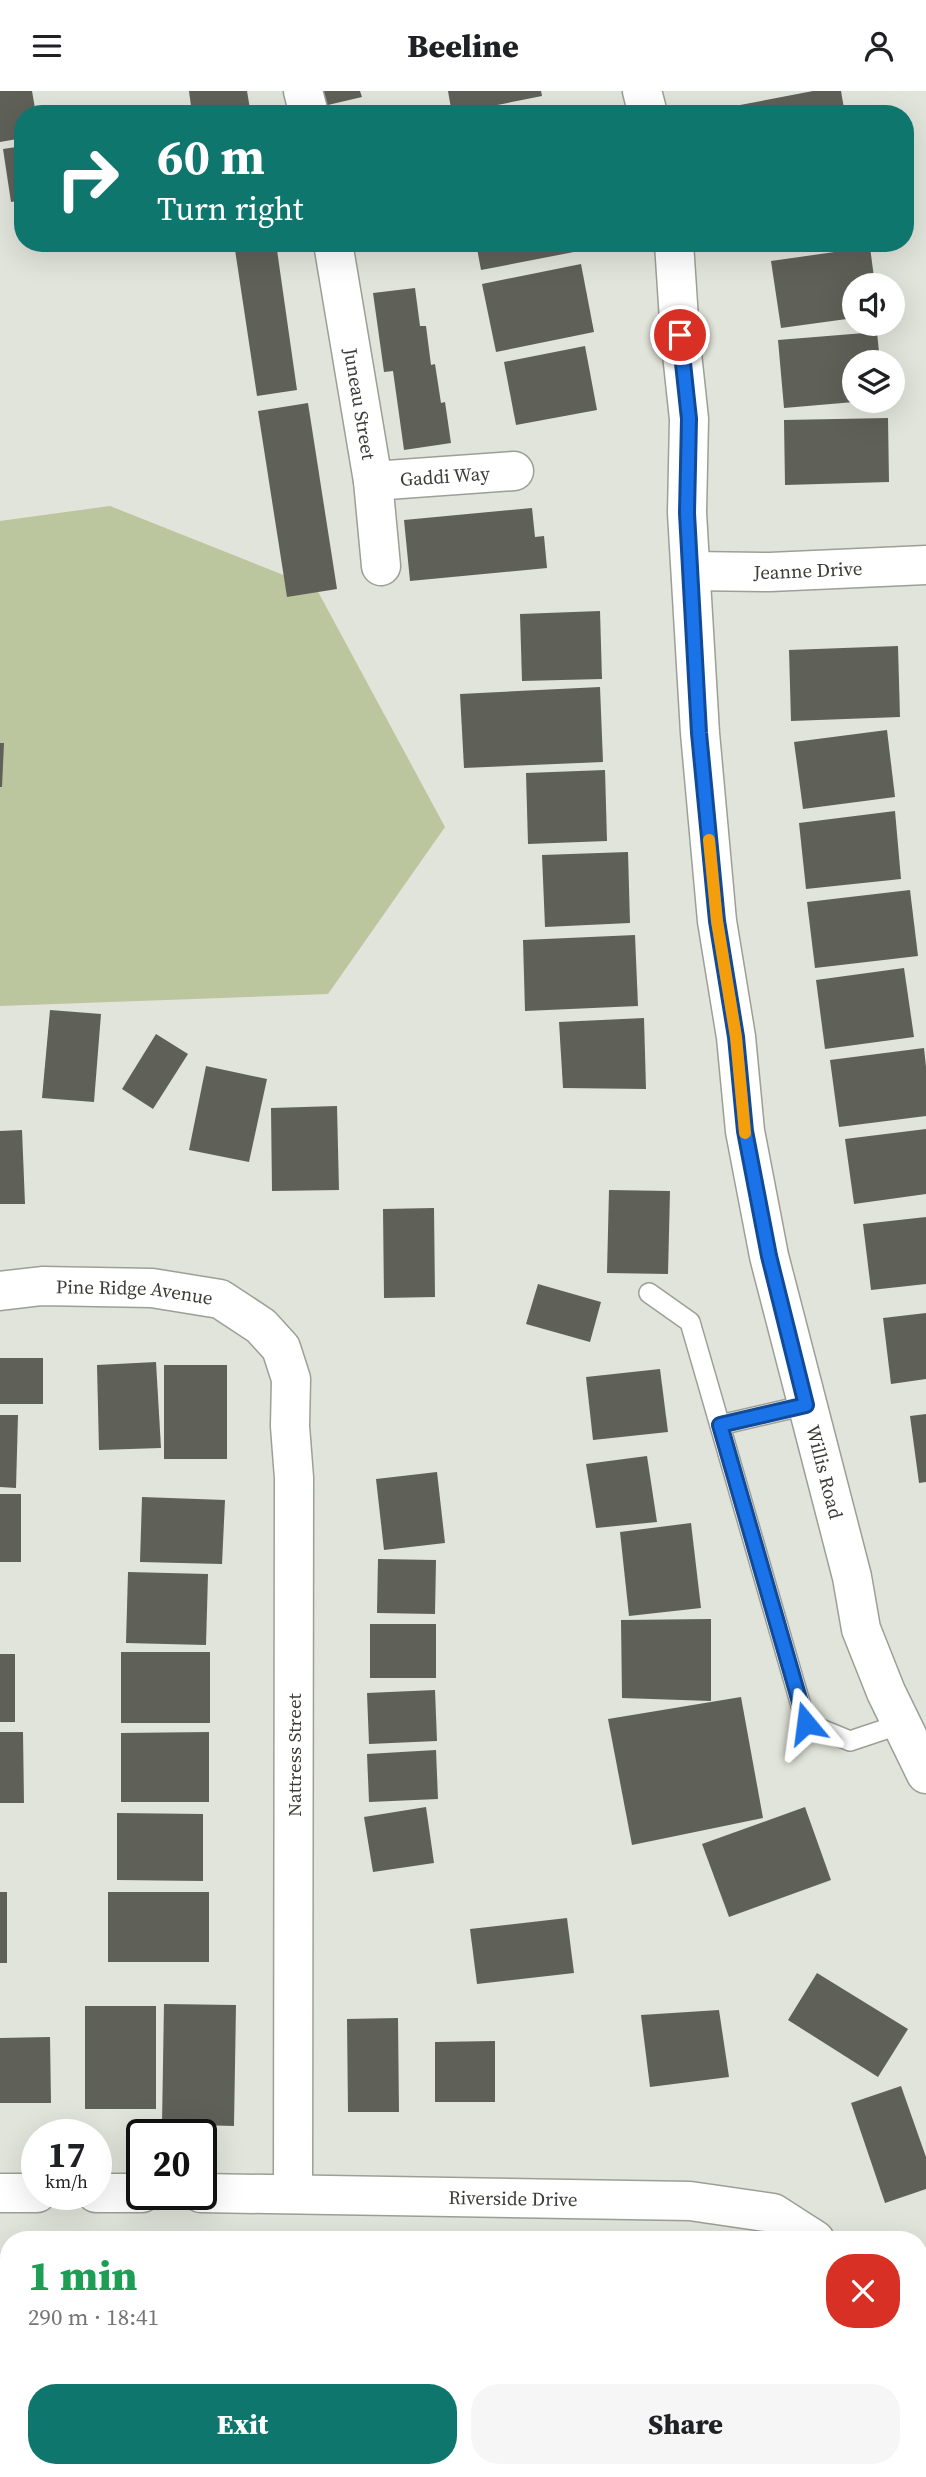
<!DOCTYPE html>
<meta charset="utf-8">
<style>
body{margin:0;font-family:"Source Serif 4",serif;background:#f6f6f6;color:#202124;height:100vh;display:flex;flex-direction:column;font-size:26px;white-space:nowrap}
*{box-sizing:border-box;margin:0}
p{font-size:23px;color:#757577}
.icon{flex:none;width:38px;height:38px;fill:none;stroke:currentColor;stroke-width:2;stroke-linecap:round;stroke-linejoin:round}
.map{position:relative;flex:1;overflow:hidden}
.panel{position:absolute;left:0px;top:2140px;width:928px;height:247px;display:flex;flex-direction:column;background:#fff;border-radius:28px 28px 0 0;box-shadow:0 7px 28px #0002}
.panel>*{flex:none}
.guide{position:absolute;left:14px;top:14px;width:900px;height:147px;border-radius:28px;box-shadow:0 7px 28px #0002;background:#0f766e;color:#fff;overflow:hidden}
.buttons{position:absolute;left:842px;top:182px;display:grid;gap:14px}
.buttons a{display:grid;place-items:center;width:63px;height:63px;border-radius:50%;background:#fff;box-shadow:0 7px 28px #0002;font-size:35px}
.speed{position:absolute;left:21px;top:2028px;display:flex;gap:14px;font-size:35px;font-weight:700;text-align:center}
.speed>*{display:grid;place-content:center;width:91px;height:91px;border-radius:50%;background:#fff;box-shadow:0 7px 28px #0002;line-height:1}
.speed small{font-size:18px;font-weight:400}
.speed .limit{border:4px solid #111;border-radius:10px;background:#fff;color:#111}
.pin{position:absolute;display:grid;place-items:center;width:60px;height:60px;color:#fff;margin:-30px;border:4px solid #fff;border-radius:50%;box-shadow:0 2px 7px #0007}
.me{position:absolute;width:77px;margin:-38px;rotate:344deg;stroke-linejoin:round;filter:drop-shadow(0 0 5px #0008)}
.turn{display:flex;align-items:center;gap:24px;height:147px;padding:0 28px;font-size:32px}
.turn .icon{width:91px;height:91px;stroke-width:2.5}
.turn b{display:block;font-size:49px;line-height:60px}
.round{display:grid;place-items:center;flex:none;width:74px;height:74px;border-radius:28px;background:#f6f6f6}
.overview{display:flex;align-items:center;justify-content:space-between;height:119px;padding:0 28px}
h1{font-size:42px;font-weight:800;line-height:52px;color:#1e9e55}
.button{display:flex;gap:14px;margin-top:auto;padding:14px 28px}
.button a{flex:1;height:80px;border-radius:28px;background:#0f766e;color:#fff;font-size:28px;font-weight:800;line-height:80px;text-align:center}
.button a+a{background:#f6f6f6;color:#202124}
header{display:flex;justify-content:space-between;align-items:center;height:91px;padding:0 28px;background:#fff;font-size:32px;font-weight:800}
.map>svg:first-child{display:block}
.green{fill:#bbc59e}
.building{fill:#5f6159}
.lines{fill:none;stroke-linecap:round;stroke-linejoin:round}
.service-casing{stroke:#9d9f96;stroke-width:22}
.minor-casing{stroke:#9d9f96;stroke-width:41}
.tertiary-casing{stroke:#9d9f96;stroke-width:41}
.service{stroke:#fff;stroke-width:19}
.minor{stroke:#fff;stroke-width:38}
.tertiary{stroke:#fff;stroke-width:38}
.route-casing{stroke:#114b97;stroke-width:18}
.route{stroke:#1a73e8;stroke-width:12}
.slow{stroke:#f59e0b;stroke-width:12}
.labels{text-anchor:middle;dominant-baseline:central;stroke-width:7;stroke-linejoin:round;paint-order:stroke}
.street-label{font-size:19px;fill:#3c3d39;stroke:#fff}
</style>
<header><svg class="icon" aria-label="menu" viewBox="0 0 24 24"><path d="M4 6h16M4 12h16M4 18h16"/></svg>Beeline<svg class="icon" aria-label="person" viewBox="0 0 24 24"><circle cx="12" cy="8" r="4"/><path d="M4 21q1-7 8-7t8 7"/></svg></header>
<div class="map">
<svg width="926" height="2386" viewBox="0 0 926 2386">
<rect width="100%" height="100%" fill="#e1e4da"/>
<path class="green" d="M110 415 316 497 445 736 328 903 0 915V430Z"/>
<g class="building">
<path d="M0 0H32L36 23H23V47L0 51Z"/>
<path d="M189 0H247L250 18 216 23H192Z"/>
<path d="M311 0H360L362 6 315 17Z"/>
<path d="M448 0H541L542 5 452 23Z"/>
<path d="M813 0H841L845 23H742L740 14Z"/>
<path d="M552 16 553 23H521V21Z"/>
<path d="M23 55V109L11 111 3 58Z"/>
<path d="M234 152H276L297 299 257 305Z"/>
<path d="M476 152H578L579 160 481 179Z"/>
<path d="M769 152H811L812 154 770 160Z"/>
<path d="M870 156 875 194H854V227L781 237 771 170Z"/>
<path d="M581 173 594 241 496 261 482 193Z"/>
<path d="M415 197 420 235H426L431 274 435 273 441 312 445 311 451 352 404 359 393 280 384 281 373 202Z"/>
<path d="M877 241 880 271H854V311L784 317 778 249Z"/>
<path d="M585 255 597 319 516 334 504 271Z"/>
<path d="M308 312 337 498 287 506 258 320Z"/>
<path d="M888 327 889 391 785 394 784 329Z"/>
<path d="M532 417 535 446 544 445 547 477 410 490 404 429Z"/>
<path d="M600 520 602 588 522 590 520 523Z"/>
<path d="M898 555 900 626 791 630 789 559Z"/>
<path d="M600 596 603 671 464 677 460 603Z"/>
<path d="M887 639 895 706 803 718 794 651Z"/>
<path d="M0 652H4L2 696H0Z"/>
<path d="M605 679 607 750 528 753 526 682Z"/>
<path d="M895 720 901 788 806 798 799 732Z"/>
<path d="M628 761 630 832 545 836 542 764Z"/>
<path d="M910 799 918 865 815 877 807 811Z"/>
<path d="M635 844 638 915 525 920 523 849Z"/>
<path d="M904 877 914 946 825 958 816 889Z"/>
<path d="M50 919 101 923 94 1011 42 1007Z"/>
<path d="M644 927 646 998 563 997 559 931Z"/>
<path d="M156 943 188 963 153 1018 122 998Z"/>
<path d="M924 957 926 976V1025L839 1036 830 969Z"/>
<path d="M206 975 267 988 249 1071 189 1059Z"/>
<path d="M337 1015 339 1099 272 1100 271 1017Z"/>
<path d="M926 1038V1103L854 1113 845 1048Z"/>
<path d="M22 1039 25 1113H0V1040Z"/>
<path d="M609 1099 670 1100 668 1183 607 1182Z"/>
<path d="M434 1117 435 1206 384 1207 383 1118Z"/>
<path d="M926 1126V1193L871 1199 863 1133Z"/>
<path d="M538 1193 601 1211 590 1251 526 1233Z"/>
<path d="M926 1222V1288L891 1293 883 1227Z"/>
<rect x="0" y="1267" width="43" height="46"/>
<path d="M156 1271 161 1357 99 1359 97 1274Z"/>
<rect x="164" y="1274" width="63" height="94"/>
<path d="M660 1278 668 1341 593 1349 586 1286Z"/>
<path d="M926 1323V1391L919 1392 910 1325Z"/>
<path d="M0 1324H18L16 1397 0 1396Z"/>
<path d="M647 1365 657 1431 596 1437 586 1373Z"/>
<path d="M437 1381 445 1452 384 1459 376 1388Z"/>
<rect x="0" y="1403" width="21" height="68"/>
<path d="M142 1406 225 1409 222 1473 140 1471Z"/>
<path d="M691 1432 701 1517 629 1525 620 1441Z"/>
<path d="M378 1468 436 1469 435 1523 377 1522Z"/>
<path d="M128 1481 208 1483 206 1554 126 1552Z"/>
<path d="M711 1528V1610L622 1607 621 1529Z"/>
<rect x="370" y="1533" width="66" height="54"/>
<rect x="121" y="1561" width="89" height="71"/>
<rect x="0" y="1563" width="15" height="68"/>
<path d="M435 1599 437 1650 369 1653 367 1602Z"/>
<path d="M741 1606 763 1727 632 1754 608 1628Z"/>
<path d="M0 1641H23L24 1712H0Z"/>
<path d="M209 1641V1711H121V1642Z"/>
<path d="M436 1659 438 1708 369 1711 367 1663Z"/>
<path d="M426 1716 434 1772 373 1781 364 1726Z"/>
<path d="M805 1716 831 1789 729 1826 702 1753Z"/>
<path d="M117 1722 203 1723V1790L117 1789Z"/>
<rect x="0" y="1801" width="7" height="71"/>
<rect x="108" y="1801" width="101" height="70"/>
<path d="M567 1827 574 1882 477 1893 470 1838Z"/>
<path d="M817 1882 908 1938 878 1986 788 1929Z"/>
<path d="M164 1913 236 1914 234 2035 162 2033Z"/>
<rect x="85" y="1915" width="71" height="103"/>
<path d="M719 1919 729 1986 650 1996 641 1924Z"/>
<path d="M398 1927 399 2021H348L347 1928Z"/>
<path d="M50 1946 51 2012H0V1947Z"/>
<path d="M495 1950V2011H435V1951Z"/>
<path d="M901 1995 926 2066V2098L885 2112 851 2012Z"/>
<path d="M9 2214V2309H0V2215Z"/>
</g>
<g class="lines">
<defs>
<g id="service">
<path d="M649 1202 690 1231 806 1632 850 1650 901 1633"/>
<path d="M720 1334 806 1314"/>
</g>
<g id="minor">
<path d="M303 0 309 23"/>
<path id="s1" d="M333 152 373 390 381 475"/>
<path id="s2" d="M373 390 514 380"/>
<path id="s3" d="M691 480 770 481 926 474"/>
<path id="s4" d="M0 1200 42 1195 152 1197 220 1208 261 1235 281 1257 291 1288 290 1335 294 1387 293 2103"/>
<path d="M0 2102H37"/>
<path d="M96 2102H142"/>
<path id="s5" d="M201 2102 690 2110 773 2122 815 2149"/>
<path d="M919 2267 926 2275"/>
</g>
<g id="tertiary">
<path d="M642 0 648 23"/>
<path id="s6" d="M674 152 680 244 689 328 687 422 700 642 717 830 736 946 745 1040 769 1165 852 1486 861 1538 886 1601 926 1683"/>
</g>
</defs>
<use href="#service" class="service-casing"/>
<use href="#minor" class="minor-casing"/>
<use href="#tertiary" class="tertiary-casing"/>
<use href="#service" class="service"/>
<use href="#minor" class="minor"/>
<use href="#tertiary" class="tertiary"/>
</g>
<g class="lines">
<defs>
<path id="route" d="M680 244 689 328 687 422 699 642 717 830 736 946 745 1040 769 1165 806 1314 720 1334 806 1632"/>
</defs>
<use href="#route" class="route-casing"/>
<use href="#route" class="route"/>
<path class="slow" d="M709 749 717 830 736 946 745 1042"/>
</g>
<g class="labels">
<g class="street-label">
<text stroke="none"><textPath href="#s1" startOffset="163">Juneau Street</textPath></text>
<text stroke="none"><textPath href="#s2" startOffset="72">Gaddi Way</textPath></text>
<text stroke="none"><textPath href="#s3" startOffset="117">Jeanne Drive</textPath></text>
<text stroke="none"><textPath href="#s4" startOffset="135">Pine Ridge Avenue</textPath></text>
<text stroke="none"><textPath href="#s6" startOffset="1242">Willis Road</textPath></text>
<text transform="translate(294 1664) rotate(-90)">Nattress Street</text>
<text stroke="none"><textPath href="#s5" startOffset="312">Riverside Drive</textPath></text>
</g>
</g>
</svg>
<div class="buttons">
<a><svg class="icon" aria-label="sound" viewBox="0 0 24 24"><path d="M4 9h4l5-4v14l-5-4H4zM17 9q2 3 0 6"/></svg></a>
<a><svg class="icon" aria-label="layers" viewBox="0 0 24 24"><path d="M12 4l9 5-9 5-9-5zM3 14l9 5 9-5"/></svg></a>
</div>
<div class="speed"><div>17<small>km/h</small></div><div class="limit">20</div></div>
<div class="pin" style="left:680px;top:244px;background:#d93025"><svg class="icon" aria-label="arrive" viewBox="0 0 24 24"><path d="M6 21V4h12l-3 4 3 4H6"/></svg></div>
<svg class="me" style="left:806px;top:1632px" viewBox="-20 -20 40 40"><path d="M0-17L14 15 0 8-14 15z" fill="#1a73e8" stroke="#fff" stroke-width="4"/></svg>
<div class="guide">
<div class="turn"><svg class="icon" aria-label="right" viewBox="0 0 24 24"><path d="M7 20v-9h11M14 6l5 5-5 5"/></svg><div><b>60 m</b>Turn right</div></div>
</div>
<section class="panel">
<div class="overview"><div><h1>1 min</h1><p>290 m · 18:41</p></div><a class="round" style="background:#d93025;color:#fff"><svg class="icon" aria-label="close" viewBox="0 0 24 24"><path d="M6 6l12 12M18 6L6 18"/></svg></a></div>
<div class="button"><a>Exit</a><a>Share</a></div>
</section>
</div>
